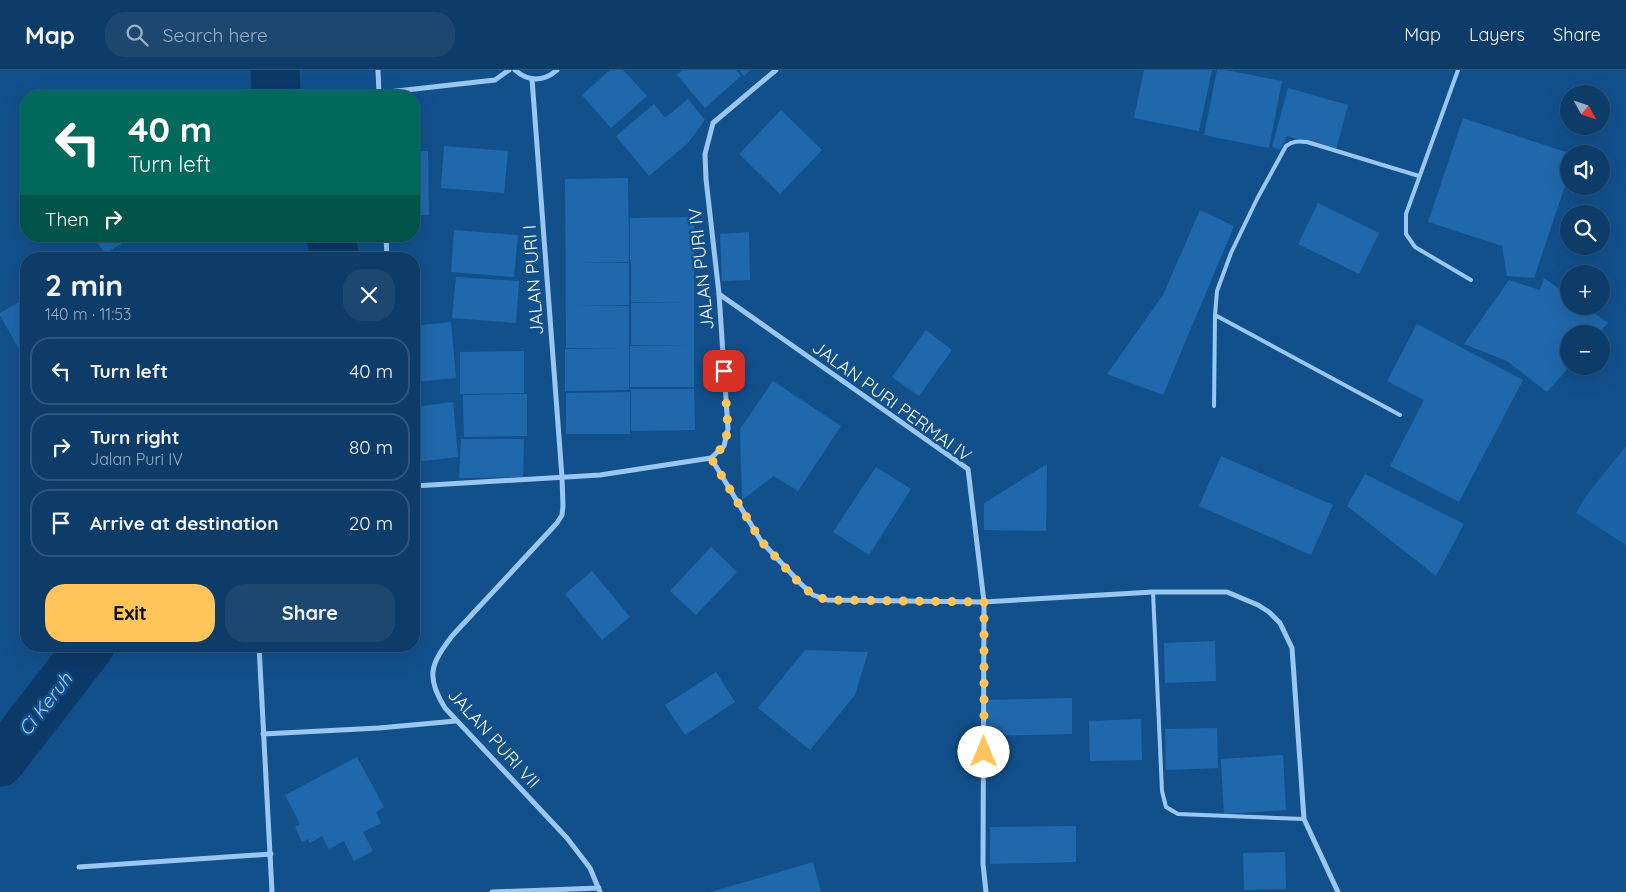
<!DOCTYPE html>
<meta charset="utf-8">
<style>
body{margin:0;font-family:Quicksand,sans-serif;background:#1c4771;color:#f1f3f6;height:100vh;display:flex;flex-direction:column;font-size:19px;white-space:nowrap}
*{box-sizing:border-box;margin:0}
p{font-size:16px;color:#9badc0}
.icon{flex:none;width:28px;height:28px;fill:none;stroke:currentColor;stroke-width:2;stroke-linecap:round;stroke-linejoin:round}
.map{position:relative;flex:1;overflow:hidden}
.panel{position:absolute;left:20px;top:182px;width:400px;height:400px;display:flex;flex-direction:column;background:#0e3c69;border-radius:20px;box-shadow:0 5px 20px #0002,0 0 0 1px #2e567d}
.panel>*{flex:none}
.banner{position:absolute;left:20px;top:20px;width:400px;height:152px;border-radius:20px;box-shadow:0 5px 20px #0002,0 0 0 1px #2e567d;background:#00695c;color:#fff;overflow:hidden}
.needle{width:32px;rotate:130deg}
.fabs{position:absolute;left:1560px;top:15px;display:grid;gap:10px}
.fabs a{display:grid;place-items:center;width:50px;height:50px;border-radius:50%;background:#0e3c69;box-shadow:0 5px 20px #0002,0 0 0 1px #2e567d;font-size:25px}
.pin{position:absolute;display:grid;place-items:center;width:42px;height:42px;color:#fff;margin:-21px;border-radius:10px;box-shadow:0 2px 8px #0006}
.me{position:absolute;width:55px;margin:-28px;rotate:0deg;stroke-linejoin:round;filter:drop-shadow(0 0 4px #0008)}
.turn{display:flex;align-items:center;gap:18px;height:105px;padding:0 25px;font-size:22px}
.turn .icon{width:65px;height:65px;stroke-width:2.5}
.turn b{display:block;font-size:35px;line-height:42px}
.then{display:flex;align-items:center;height:48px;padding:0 25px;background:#0003;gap:10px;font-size:19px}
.round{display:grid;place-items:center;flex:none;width:52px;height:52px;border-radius:20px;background:#1c4771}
.headline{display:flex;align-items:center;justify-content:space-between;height:85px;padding:0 25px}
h1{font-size:30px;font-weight:700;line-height:38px}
.action{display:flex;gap:10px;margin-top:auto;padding:10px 25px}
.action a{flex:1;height:58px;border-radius:20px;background:#ffc45a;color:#111;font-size:20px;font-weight:700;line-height:58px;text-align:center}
.action a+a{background:#1c4771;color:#f1f3f6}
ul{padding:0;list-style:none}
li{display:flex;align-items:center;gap:15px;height:68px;margin:0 10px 8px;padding:0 15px;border:2px solid #2e567d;border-radius:20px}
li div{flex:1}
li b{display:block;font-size:19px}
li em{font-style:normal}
header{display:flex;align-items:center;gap:30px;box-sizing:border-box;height:70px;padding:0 25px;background:#0e3c69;border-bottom:1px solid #2e567d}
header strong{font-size:24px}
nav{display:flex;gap:28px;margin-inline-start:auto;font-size:18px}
.search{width:350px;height:45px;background:#1c4771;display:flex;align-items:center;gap:12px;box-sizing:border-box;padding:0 18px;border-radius:20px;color:#9badc0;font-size:19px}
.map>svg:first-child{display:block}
.green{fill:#1a63a6}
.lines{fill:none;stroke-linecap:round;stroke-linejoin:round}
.river{stroke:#0b3968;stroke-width:49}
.building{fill:#2068ac}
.lane{stroke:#9ac7f1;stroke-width:4}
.street{stroke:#9ac7f1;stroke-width:5}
.route{stroke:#ffc45a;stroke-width:9;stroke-dasharray:0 16.2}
.labels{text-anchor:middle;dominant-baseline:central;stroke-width:5;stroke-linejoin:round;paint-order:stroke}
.street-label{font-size:18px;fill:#fff;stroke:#12508c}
.water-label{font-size:19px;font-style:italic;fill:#a6d1f8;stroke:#12508c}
</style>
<header>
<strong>Map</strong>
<div class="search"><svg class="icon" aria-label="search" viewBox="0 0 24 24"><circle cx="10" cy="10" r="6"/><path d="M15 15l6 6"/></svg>Search here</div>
<nav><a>Map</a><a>Layers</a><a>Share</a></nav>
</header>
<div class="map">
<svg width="1626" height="822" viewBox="0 0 1626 822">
<rect width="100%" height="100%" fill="#12508c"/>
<path class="green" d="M1626 376V475L1576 443 1586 426Z"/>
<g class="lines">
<g class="river">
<path d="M275 0 276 26"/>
<path d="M331 166 335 189"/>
<path d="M0 692 90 576"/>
</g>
</g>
<g class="building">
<path d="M610 0H623L647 26 611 58 582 25Z"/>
<path d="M682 0H736L741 6 705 38 677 5Z"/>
<path d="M739 0H750L744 6Z"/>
<path d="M1144 0H1212L1199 61 1134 48Z"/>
<path d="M1217 0H1225L1282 11 1269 78 1204 65Z"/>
<path d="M1288 18 1348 35 1336 80 1287 66 1280 80 1272 77Z"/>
<path d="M688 29 705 50 688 73 649 106 616 66 654 34 665 48Z"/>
<path d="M781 40 822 80 780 124 739 84Z"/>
<path d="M1463 48 1569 83V104L1534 208 1507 206 1502 176 1428 152Z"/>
<path d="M444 76 508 81 504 123 441 118Z"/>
<path d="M414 81H428L429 145H414Z"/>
<path d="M628 108 629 192 576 193H629V235L573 236H629V320L565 321V279L622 278H566L565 109Z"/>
<path d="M1318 133 1379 163 1359 204 1298 174Z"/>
<path d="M1200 140 1234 156 1163 325 1107 304 1163 225Z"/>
<path d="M694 147V317H630V276L688 275H631V233H686L631 232V190H665H630V148Z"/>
<path d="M454 160 518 165 514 207 451 202Z"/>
<path d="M749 162 750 210 722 211 720 164Z"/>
<path d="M93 166H133L105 184Z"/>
<path d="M456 207 519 211 516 253 452 248Z"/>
<path d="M1544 208 1569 226V236H1584L1608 253 1598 264H1569V297L1547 322 1507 291 1464 274 1509 210 1540 220Z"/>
<path d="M26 228V292L0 245V243Z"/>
<path d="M451 252 456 308 414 312V256Z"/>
<path d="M1417 254 1523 310 1459 432 1390 396 1424 330 1387 311Z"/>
<path d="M926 260 952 280 919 326 892 307Z"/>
<path d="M524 281V323L460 324V282Z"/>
<path d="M773 311 841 356 798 421 774 406 742 430 740 359Z"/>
<path d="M631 319H694L695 360 631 361Z"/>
<path d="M630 322V364H566V323Z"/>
<path d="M527 324V366L464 367 463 325Z"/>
<path d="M453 332 458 387 414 392V337Z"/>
<path d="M461 369H524L523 407 459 408Z"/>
<path d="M1221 386 1333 435 1311 485 1199 436Z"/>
<path d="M1047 394 1046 461 984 460V433Z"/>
<path d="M876 397 911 419 869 485 833 462Z"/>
<path d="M1365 404 1464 454 1436 506 1347 436Z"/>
<path d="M711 477 737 502 696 545 670 521Z"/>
<path d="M592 501 630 547 602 570 565 524Z"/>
<path d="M1215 571 1216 611 1165 613 1164 573Z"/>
<path d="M805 580 868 582 855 625 810 680 758 638Z"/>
<path d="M716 602 735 632 685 665 665 635Z"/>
<path d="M1072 628V664L985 666V630Z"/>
<path d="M1141 649 1142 690 1090 691 1089 651Z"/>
<path d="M1217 658 1218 698 1166 700 1165 659Z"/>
<path d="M1283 685 1286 740 1224 744 1221 689Z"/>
<path d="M357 687 384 737 376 742 381 753 363 762 373 781 354 791 344 771 329 779 322 766 310 773 308 769 302 772 295 757 300 754 285 725Z"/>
<path d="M1076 756V792L990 794V757Z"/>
<path d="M1285 782 1286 819 1244 820 1243 783Z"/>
<path d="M813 792 821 822H711Z"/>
</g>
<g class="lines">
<g class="lane">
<path d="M1458 0 1406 144V164L1415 177 1471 210"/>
<path d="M1215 245 1400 345"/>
<path d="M1214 336 1215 245 1217 221 1231 183 1257 129 1286 76C1293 71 1298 71 1307 72L1419 106"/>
<path d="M1153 522 1162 721 1166 737 1178 744 1304 749"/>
</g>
<g class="street">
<path d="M378 0 379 24"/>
<path d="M515 0C528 12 544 12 557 0"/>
<path d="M532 9 562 407 563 436 562 445 557 453 452 566C431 594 425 606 445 638L567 768 590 798 600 822"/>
<path d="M379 23 495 10 509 0"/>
<path d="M386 166 387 189"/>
<path d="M719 224 968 399 984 532 983 794 986 822"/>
<path d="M711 388 761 471 800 513 813 525 827 530 984 532 1153 522H1227L1258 535 1269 542 1280 553 1292 578 1304 749 1338 822"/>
<path d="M414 416 600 405 711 388 724 376 728 359 719 224 706 109 705 84 713 53 776 0"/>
<path d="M259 576 272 822"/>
<path d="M263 664 379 658 456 651"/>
<path d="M79 797 271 784"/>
<path d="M492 822 599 818"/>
</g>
</g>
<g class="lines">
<path class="route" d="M724 301 728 359 724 376 711 388 761 471 800 514 813 525 827 530 984 532V682"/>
</g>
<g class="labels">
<g class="street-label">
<text transform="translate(701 199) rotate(-96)">JALAN PURI IV</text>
<text transform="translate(533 210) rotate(-94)">JALAN PURI I</text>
<text transform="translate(892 331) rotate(36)">JALAN PURI PERMAI IV</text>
<text transform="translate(494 668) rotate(48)">JALAN PURI VII</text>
</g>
<g class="water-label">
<text transform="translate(45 634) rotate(-52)">Ci Keruh</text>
</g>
</g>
</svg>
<div class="fabs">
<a><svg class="needle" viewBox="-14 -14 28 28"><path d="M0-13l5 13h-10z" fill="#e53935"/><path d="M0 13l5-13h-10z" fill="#9badc0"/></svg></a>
<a><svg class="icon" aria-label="sound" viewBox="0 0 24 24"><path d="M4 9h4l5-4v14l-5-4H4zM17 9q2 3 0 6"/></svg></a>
<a><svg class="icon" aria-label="search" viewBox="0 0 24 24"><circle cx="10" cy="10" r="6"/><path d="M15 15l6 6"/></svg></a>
<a>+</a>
<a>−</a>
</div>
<div class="pin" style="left:724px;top:301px;background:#d93025"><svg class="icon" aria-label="arrive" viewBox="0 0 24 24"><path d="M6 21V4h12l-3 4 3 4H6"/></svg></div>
<svg class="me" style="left:984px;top:682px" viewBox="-20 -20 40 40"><circle r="19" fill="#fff"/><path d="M0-13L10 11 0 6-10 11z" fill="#ffc45a"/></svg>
<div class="banner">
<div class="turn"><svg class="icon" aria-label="left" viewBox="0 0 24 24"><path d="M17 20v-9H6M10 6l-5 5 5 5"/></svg><div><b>40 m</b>Turn left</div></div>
<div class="then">Then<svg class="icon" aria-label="right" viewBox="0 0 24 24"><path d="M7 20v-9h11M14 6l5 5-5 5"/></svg></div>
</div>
<section class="panel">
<div class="headline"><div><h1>2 min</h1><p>140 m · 11:53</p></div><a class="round"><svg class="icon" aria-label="close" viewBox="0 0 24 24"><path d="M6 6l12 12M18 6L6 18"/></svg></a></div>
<ul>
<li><svg class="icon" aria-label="left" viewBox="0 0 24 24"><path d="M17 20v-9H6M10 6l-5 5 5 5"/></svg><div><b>Turn left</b></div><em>40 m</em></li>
<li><svg class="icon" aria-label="right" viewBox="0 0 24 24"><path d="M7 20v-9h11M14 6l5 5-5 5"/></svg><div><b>Turn right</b><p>Jalan Puri IV</p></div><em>80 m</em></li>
<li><svg class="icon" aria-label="arrive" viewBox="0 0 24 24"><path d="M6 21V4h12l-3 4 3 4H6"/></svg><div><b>Arrive at destination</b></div><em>20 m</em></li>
</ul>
<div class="action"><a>Exit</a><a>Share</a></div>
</section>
</div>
